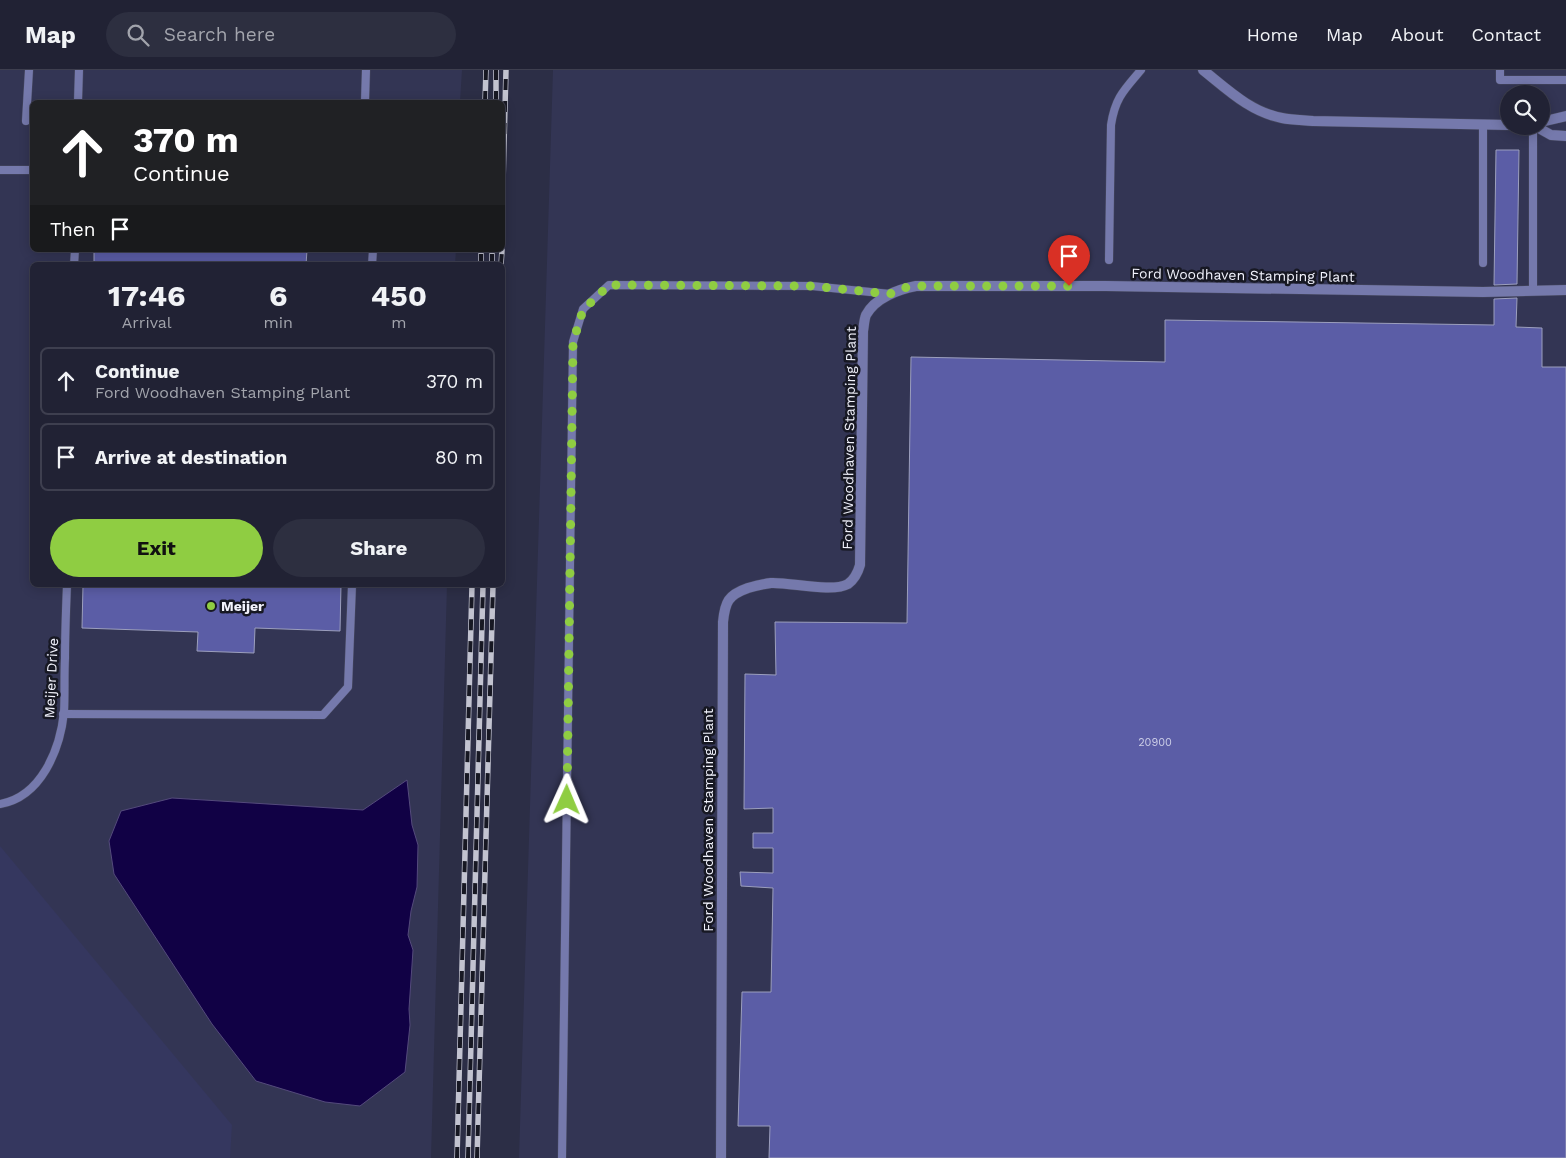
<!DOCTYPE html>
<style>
body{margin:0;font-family:"Work Sans",sans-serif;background:#2d2f40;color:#f1f3f6;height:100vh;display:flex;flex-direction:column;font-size:19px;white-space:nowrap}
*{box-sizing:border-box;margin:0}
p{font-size:16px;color:#a2a4ac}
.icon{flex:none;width:28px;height:28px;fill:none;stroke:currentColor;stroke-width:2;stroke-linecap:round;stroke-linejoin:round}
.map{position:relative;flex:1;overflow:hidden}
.side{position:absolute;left:30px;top:192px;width:475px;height:325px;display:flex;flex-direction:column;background:#212234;border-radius:8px;box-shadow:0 2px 12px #0003,0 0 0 1px #3e3f4f}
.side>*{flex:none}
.hud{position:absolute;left:30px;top:30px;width:475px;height:152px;border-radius:8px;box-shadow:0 2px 12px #0003,0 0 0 1px #3e3f4f;background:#202124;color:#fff;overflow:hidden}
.controls{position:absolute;left:1500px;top:15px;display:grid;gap:10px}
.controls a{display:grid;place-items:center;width:50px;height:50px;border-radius:50%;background:#212234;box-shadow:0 2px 12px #0003,0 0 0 1px #3e3f4f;font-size:25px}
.pin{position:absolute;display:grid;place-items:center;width:42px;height:42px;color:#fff;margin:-51px -21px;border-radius:50% 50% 50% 0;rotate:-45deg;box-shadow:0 0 5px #0007}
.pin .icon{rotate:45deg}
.me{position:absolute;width:55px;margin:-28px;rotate:1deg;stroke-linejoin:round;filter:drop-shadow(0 0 4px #0008)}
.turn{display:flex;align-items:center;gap:18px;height:105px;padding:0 20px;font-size:22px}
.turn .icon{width:65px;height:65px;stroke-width:2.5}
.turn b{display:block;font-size:35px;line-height:42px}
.then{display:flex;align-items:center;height:48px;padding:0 20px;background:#0003;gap:10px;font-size:19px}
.eta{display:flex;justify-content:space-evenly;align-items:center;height:85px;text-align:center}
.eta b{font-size:30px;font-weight:700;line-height:35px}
.cta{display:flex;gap:10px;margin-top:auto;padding:10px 20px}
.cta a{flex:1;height:58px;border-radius:30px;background:#8fcd42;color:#111;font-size:20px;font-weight:700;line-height:58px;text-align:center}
.cta a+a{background:#2d2f40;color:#f1f3f6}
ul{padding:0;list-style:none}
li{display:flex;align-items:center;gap:15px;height:68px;margin:0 10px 8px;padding:0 10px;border:2px solid #3e3f4f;border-radius:8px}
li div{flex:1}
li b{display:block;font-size:19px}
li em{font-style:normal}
header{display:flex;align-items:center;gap:30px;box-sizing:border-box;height:70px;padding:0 25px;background:#212234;border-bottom:1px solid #3e3f4f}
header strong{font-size:24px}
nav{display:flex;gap:28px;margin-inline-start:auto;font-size:18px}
.search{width:350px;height:45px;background:#2d2f40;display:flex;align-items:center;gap:12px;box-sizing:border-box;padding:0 18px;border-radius:28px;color:#a2a4ac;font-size:19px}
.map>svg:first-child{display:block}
.built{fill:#333554;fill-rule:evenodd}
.green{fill:#35375f}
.water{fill:#110145;stroke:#544a7c}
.building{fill:#5b5da6;stroke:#9c9fbd}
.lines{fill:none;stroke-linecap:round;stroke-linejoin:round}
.lane-casing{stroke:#484a60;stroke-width:9}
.street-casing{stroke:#484a60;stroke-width:11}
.lane{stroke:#7579ac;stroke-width:8}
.street{stroke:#7579ac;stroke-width:10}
.rail-casing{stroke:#c2c3d0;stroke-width:5.5}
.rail{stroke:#171823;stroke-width:4;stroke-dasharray:11;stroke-linecap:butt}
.route{stroke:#8fcd42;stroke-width:9;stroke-dasharray:0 16.2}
.poi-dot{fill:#8fcd42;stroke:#171823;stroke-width:2}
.labels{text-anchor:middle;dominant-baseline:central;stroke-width:5;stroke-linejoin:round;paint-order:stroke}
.number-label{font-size:11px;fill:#cccee7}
.street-label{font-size:14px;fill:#f2f3fd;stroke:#171823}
.poi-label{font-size:14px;font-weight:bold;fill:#f2f3fd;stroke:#171823;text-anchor:start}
</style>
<header>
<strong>Map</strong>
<div class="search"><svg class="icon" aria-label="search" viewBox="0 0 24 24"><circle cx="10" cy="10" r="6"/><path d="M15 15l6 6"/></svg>Search here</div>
<nav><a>Home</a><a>Map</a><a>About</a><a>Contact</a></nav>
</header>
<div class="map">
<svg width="1566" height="1088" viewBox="0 0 1566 1088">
<rect width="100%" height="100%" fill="#2c2e46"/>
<g class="built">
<path d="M0 0H462L460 32H32V180H456L455 195H32V515H447L431 1088H0Z"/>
<path d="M553 0H1566V1088H519ZM1509 24H1541V56H1509Z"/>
</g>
<path class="green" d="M0 776 232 1055 230 1088H0Z"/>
<path class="water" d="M407 710 412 755 418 775 417 817 411 841 408 865 413 880 409 939 410 955 405 1002 360 1036 325 1032 256 1011 212 954 114 804 109 771 121 741 172 728 363 740Z"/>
<g class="building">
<path d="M1496 80H1519L1517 214 1494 215Z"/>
<path d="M94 180H307L306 195H94Z"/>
<path d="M1517 228 1516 257 1542 258V297H1566V1088H769L770 1056H738L742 922H771L773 818 741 816 740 802 773 803V778H753V763H773V738L744 739 745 604 776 605 775 552 907 553 911 287 1165 292V250L1494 255V229Z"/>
<path d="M83 515H341L340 561 255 558 254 583 197 581 198 562 82 558Z"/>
</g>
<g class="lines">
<defs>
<g id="lane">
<path d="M1500 0V10H1566"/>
<path d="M78 32 79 0"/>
<path d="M365 32 366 0"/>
<path d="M26 51 29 0"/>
<path d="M0 100H32"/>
<path d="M1109 190 1111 55C1115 28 1124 20 1141 0"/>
<path d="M1483 193V54"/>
<path d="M74 195 75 180"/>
<path d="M372 195 373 180"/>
<path d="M1533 221V56"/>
<path d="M63 644 323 645 348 617 352 515"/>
<path d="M0 734C41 727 60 680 64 642 65 625 64 606 65 588 65 564 66 539 67 515"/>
<path d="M562 1088 573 272 583 239 609 215 812 216 890 224"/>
</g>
<g id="street">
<path d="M1203 0C1227 19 1250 42 1282 48 1292 50 1302 50 1313 51L1509 55"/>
<path d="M1541 52 1566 46"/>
<path d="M1535 56 1551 65 1566 66"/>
<path d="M721 1088 723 552C725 532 728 525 748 518 755 516 763 514 771 513 790 512 832 523 848 514 855 509 858 502 860 495L863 261C864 256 864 250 866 245 875 228 899 219 916 216H1106L1483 222 1566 220"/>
</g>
</defs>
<use href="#lane" class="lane-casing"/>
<use href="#street" class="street-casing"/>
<use href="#lane" class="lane"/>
<use href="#street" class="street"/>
<defs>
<g id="rail">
<path d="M485 32 486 0"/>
<path d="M496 32V0"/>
<path d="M502 152 506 0"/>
<path d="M481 195V180"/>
<path d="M492 195V180"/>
<path d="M501 195 502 180"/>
<path d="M457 1088 472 515"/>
<path d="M468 1088 483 515"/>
<path d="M477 1088 493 515"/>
</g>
</defs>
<use href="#rail" class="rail-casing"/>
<use href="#rail" class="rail"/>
</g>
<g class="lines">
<path class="route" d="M567 730 573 272 583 240 609 215 812 216 890 224 903 218 916 216H1069"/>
</g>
<circle class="poi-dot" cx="211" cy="536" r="5"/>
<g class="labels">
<g class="number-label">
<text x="1155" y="672">20900</text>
</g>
<g class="street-label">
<text transform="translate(1243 205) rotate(1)">Ford Woodhaven Stamping Plant</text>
<text transform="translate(849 368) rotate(-89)">Ford Woodhaven Stamping Plant</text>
<text transform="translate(51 608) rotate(-87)">Meijer Drive</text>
<text transform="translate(708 750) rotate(-90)">Ford Woodhaven Stamping Plant</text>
</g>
<g class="poi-label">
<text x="221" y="536">Meijer</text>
</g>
</g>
</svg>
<div class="controls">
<a><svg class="icon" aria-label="search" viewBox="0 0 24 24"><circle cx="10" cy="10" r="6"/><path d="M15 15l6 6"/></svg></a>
</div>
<div class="pin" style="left:1069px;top:216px;background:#d93025"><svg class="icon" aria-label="arrive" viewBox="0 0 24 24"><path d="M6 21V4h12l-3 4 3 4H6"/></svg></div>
<svg class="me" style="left:567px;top:730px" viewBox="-20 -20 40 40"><path d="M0-17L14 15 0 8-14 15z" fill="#8fcd42" stroke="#fff" stroke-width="4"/></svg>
<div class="hud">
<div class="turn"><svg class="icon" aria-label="ahead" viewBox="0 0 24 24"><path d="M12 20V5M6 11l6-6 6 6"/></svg><div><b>370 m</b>Continue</div></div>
<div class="then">Then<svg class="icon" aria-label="arrive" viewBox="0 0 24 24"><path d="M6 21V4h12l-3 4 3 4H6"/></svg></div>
</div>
<section class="side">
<div class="eta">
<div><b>17:46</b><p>Arrival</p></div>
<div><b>6</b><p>min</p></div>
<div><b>450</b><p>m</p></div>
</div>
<ul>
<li><svg class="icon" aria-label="ahead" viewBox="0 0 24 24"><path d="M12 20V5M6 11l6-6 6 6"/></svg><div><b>Continue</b><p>Ford Woodhaven Stamping Plant</p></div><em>370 m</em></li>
<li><svg class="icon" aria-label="arrive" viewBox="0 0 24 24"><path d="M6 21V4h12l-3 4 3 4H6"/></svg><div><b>Arrive at destination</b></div><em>80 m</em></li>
</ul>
<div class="cta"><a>Exit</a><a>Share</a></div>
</section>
</div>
